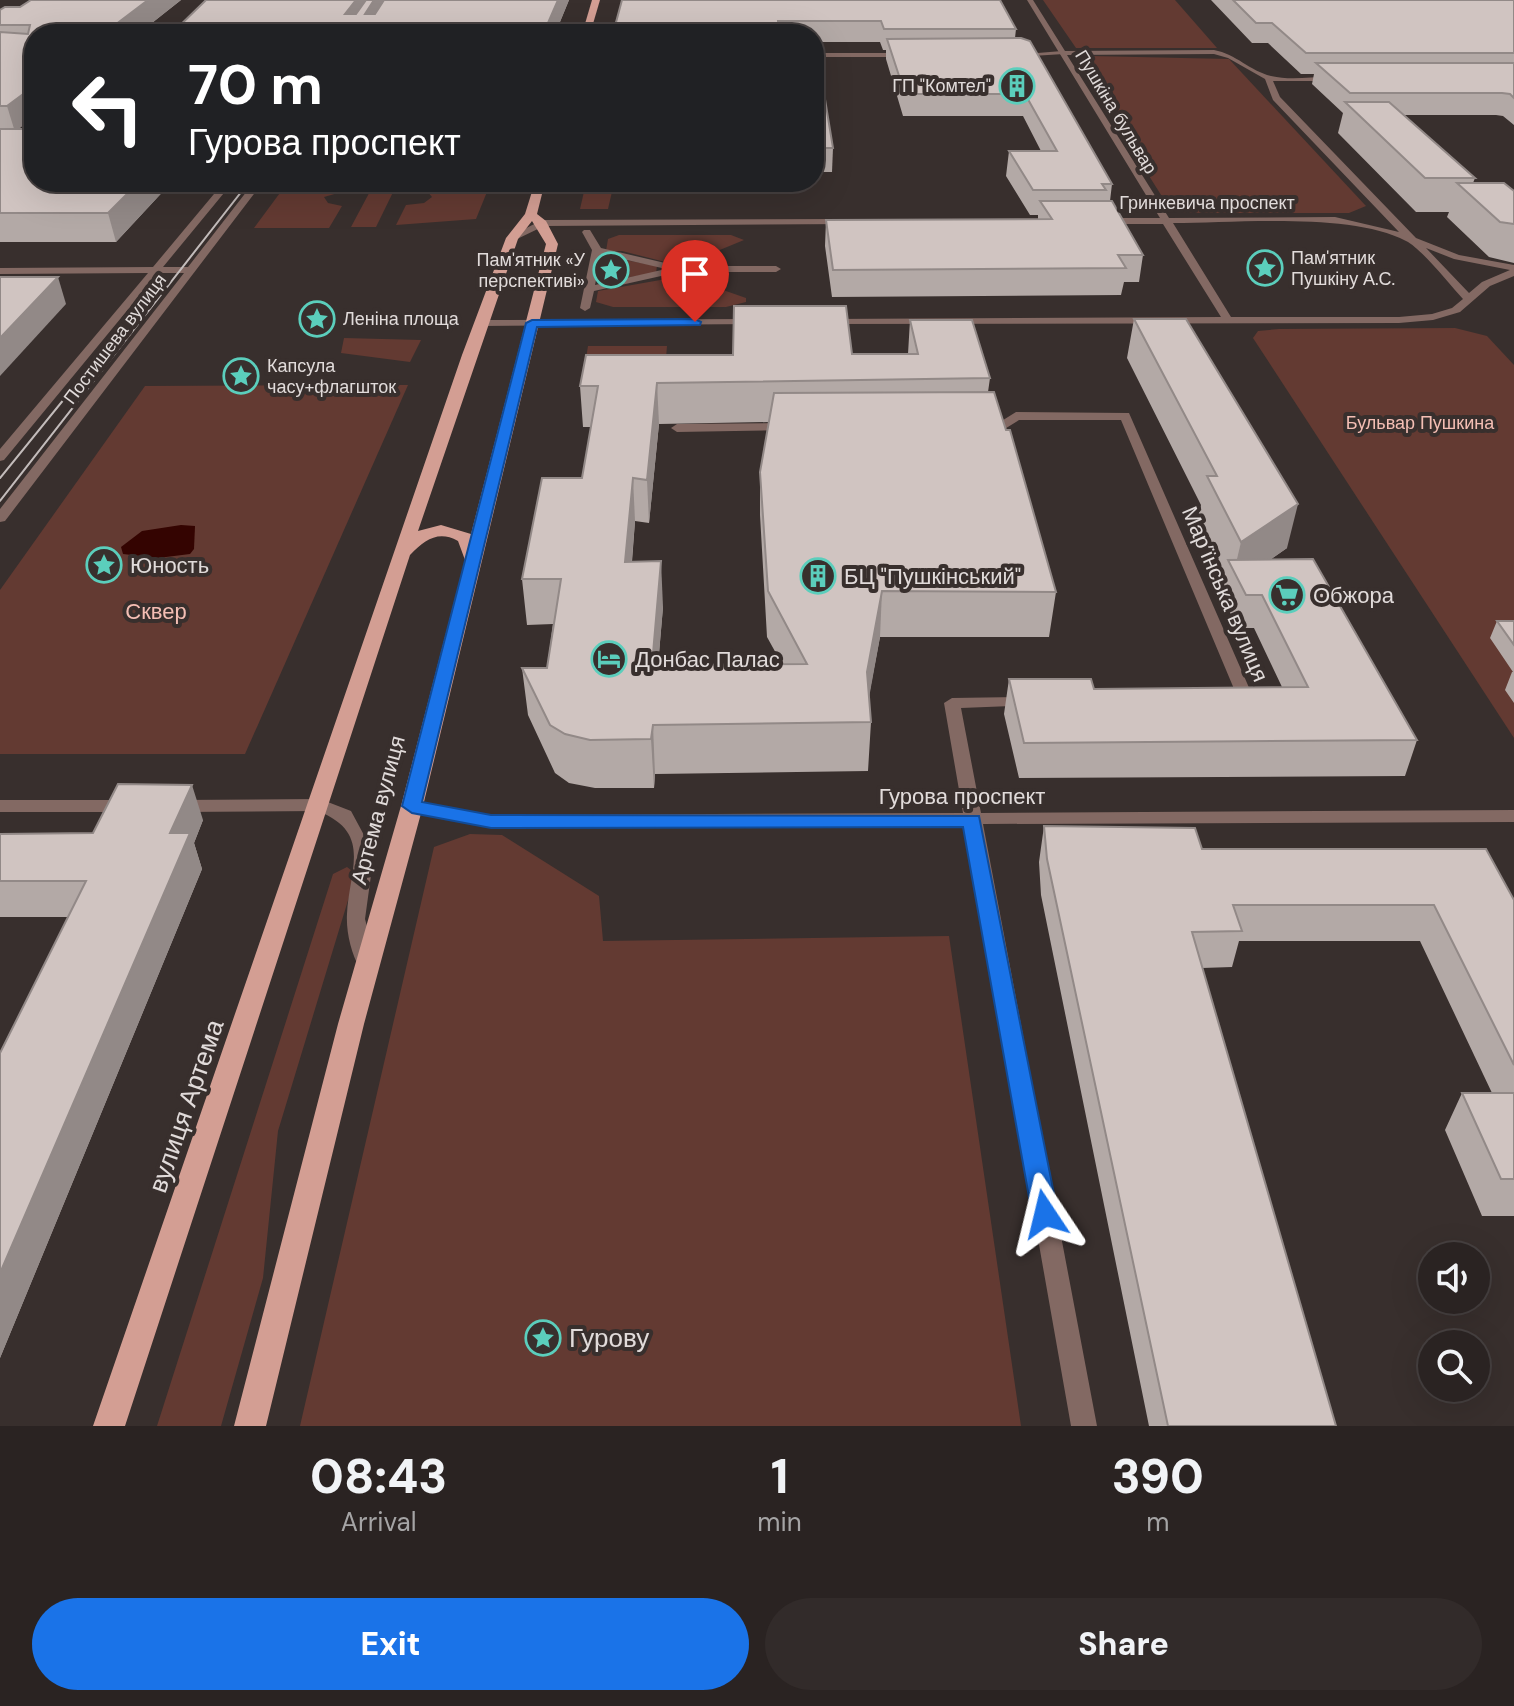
<!DOCTYPE html>
<meta charset="utf-8">
<style>
body{margin:0;font-family:"DM Sans",sans-serif;background:#322b2a;color:#f1f3f6;height:100vh;display:flex;flex-direction:column;font-size:30px;white-space:nowrap}
*{box-sizing:border-box;margin:0}
p{font-size:26px;color:#a5a4a5}
.icon{flex:none;width:44px;height:44px;fill:none;stroke:currentColor;stroke-width:2;stroke-linecap:round;stroke-linejoin:round}
.map{position:relative;height:1426px;overflow:hidden}
.drawer{display:flex;flex-direction:column;background:#2a2322;flex:1}
.drawer>*{flex:none}
.banner{position:absolute;left:24px;top:24px;width:800px;height:168px;border-radius:32px;box-shadow:0 8px 32px #0002,0 0 0 2px #464040;background:#202124;color:#fff;overflow:hidden}
.fabs{position:absolute;left:1418px;top:1242px;display:grid;gap:16px}
.fabs a{display:grid;place-items:center;width:72px;height:72px;border-radius:50%;background:#2a2322;box-shadow:0 8px 32px #0002,0 0 0 2px #464040;font-size:40px}
.pin{position:absolute;display:grid;place-items:center;width:68px;height:68px;color:#fff;margin:-82px -34px;border-radius:50% 50% 50% 0;rotate:-45deg;box-shadow:0 0 8px #0007}
.pin .icon{rotate:45deg}
.me{position:absolute;width:88px;margin:-44px;rotate:350deg;stroke-linejoin:round;filter:drop-shadow(0 0 6px #0008)}
.turn{display:flex;align-items:center;gap:28px;height:168px;padding:0 32px;font-size:36px}
.turn .icon{width:104px;height:104px;stroke-width:2.5}
.turn b{display:block;font-size:56px;line-height:68px}
.eta{display:flex;justify-content:space-evenly;align-items:center;height:136px;text-align:center}
.eta b{font-size:48px;font-weight:800;line-height:56px}
.cta{display:flex;gap:16px;margin-top:auto;padding:16px 32px}
.cta a{flex:1;height:92px;border-radius:48px;background:#1a73e8;color:#fff;font-size:32px;font-weight:800;line-height:92px;text-align:center}
.cta a+a{background:#322b2a;color:#f1f3f6}
.map>svg:first-child{display:block}
.green{fill:#633a32}
.water{fill:#340401}
.lines{fill:none;stroke-linecap:round;stroke-linejoin:round}
.pedestrian{fill:#836963;fill-rule:evenodd}
.minor{fill:#836963;fill-rule:evenodd}
.tertiary{fill:#836963;fill-rule:evenodd}
.primary{fill:#d39e93;fill-rule:evenodd}
.tram{stroke:#c3bcbb;stroke-width:2}
.wall{fill:#b3a9a6;fill-rule:evenodd}
.shaded-wall{fill:#928987}
.building{fill:#d0c4c1;stroke:#928987;stroke-width:2}
.route{fill:#1a73e8;stroke:#114b97;stroke-width:2}
.labels{text-anchor:middle;dominant-baseline:central;stroke-width:8;stroke-linejoin:round;paint-order:stroke}
.far-poi-label{font-size:18px;fill:#e1dbda;stroke:#382f2d;text-anchor:start}
.far-street-label{font-size:18px;fill:#e1dbda;stroke:#382f2d}
.far-park-label{font-size:18px;fill:#f4beb4;stroke:#382f2d}
.poi-label{font-size:22px;fill:#e1dbda;stroke:#382f2d;text-anchor:start}
.street-label{font-size:22px;fill:#e1dbda;stroke:#382f2d}
.park-label{font-size:22px;fill:#f4beb4;stroke:#382f2d}
.near-street-label{font-size:26px;fill:#e1dbda;stroke:#382f2d}
.near-poi-label{font-size:26px;fill:#e1dbda;stroke:#382f2d;text-anchor:start}
</style>
<div class="map">
<svg width="1514" height="1426" viewBox="0 0 1514 1426">
<rect width="100%" height="100%" fill="#382f2d"/>
<g class="green">
<path d="M1043 0H1175L1217 48H1076Z"/>
<path d="M1091 56 1229 59 1366 206 1349 213H1201L1180 212 1168 206 1076 60Z"/>
<path d="M288 182H356L352 189 324 197 328 203 342 206 329 228H254Z"/>
<path d="M375 182H398L376 227H351Z"/>
<path d="M417 182H491L476 219 396 225 406 205 424 203 432 197 427 191 413 190Z"/>
<path d="M586 183H614L608 209H580Z"/>
<path d="M619 235H731L744 240 681 266 622 251H606L608 239Z"/>
<path d="M604 256 657 266 656 273 599 282Z"/>
<path d="M683 276 746 298V302L726 307H613L596 302 598 291Z"/>
<path d="M1455 328 1487 336 1514 365V738L1253 338 1258 331 1279 329Z"/>
<path d="M344 338 421 340 410 362 341 353Z"/>
<path d="M588 346H667L665 370 584 371Z"/>
<path d="M408 385 245 754H0V590L145 386Z"/>
<path d="M470 834 502 835 599 896 603 941 949 936 1021 1426H300L434 847Z"/>
<path d="M347 867 356 874 278 1131 263 1278 221 1426H157L333 874Z"/>
</g>
<path class="water" d="M181 525 195 526 194 549 190 554 158 558 123 554 121 547 142 531Z"/>
<g class="lines">
<path class="pedestrian" d="M584 230H590L601 248 678 266H776L781 269 776 272H679L594 291 590 308 585 311 580 308 592 250 582 232ZM601 254 666 269 595 285Z"/>
<g class="minor">
<path d="M1062 51 1064 54 1016 57 1012 55Z"/>
<path d="M814 53H908L912 55 908 57H814Z"/>
<path d="M1016 412 1129 413 1254 699 1252 702 1239 705 1231 700 1237 696 1121 420H1019L1003 430H983L977 426 983 422H1000Z"/>
<path d="M788 423 792 424V430L677 432 671 428 677 424Z"/>
<path d="M1027 697 1035 702 1033 705 961 708 981 813 1514 810V822L983 824 1097 1426H1071L965 825 491 827 412 812 403 806 412 800 491 815 963 813 944 703 952 698Z"/>
</g>
<g class="tertiary">
<path d="M1027 0H1033L1065 51 1214 50C1236 54 1250 71 1271 76 1292 81 1314 76 1335 77L1332 81H1273L1280 97 1416 238 1459 255 1514 265V276L1490 286 1460 312 1433 320 1399 323 822 324 821 322 826 319 1221 317 1163 224H1102L1097 221 1102 218H1160ZM1214 54 1228 58 1265 79 1273 100 1399 232 1335 217 1169 218 1067 55ZM1173 223C1235 223 1352 212 1406 241 1422 249 1449 284 1463 299L1452 308 1432 314 1399 317H1231ZM1426 248 1454 259 1510 270 1482 282 1469 293Z"/>
<path d="M224 182H233L163 267H188L254 182H263L5 521 0 522V509L184 273H158L4 460 0 461V449L148 273 0 274V268L153 267Z"/>
<path d="M847 219 852 222 850 224 544 226 515 240 507 238 542 220Z"/>
<path d="M755 319 760 322 759 324 482 326 477 323 482 320Z"/>
<path d="M320 799 351 811 372 850V868L365 919 377 964 374 969 367 971 360 969C351 953 346 932 347 914 349 870 373 833 318 811L178 812 169 806 178 800Z"/>
<path d="M0 800H127L136 806 127 812H0Z"/>
</g>
<g class="primary">
<path d="M592 0H600L590 34H582Z"/>
<path d="M535 182H545L537 214 546 221 558 244 423 806 364 1024 266 1426H234L338 1024 401 806 465 560 458 541C438 530 425 540 410 555L125 1426H93L462 355 506 238 525 214ZM532 221 546 244 471 534 441 525 418 531 518 239Z"/>
</g>
<g class="tram">
<path d="M0 478 116 335"/>
<path d="M0 501 249 182"/>
</g>
</g>
<g class="wall">
<path d="M181 0 138 34H34L18 129 34 182H181L178 185H169L116 242H0V10Z"/>
<path d="M206 0H569L555 34H171Z"/>
<path d="M622 0 1016 29 1015 38 1112 184 1110 201 1143 255 1139 282H1124L1121 295 832 297 825 246 826 220 1038 219V215H1030L1006 176 1009 151H1041L1023 116H903L886 59V50H883L880 42H814V34H616L615 26Z"/>
<path d="M1211 0H1514V125L1503 116 1496 115H1404L1475 178 1473 183 1514 191V263L1489 257 1447 217 1449 212H1416L1338 133 1343 113 1312 84 1314 74H1301L1268 43H1252Z"/>
<path d="M814 87 833 148 832 172H814Z"/>
<path d="M1134 319 1287 548 1271 559 1417 740 1405 776 1019 778 1004 714 1009 679 1094 689 1282 687 1254 628H1237L1221 593 1225 576 1197 520 1201 505 1127 358Z"/>
<path d="M910 320 990 378 988 392 1056 592 1049 637H880L869 695 871 722 868 771 655 774 654 788H595L569 783 555 773 528 715 522 668H547L553 624 527 625 522 579 582 478 591 427H583L580 386 852 354H908ZM769 422 760 472V515L767 637 782 664 658 665 663 607 632 562 635 521 649 523 659 424Z"/>
<path d="M1497 621H1514V703L1505 690 1512 672H1513L1490 638Z"/>
<path d="M203 820 194 843 202 869 0 1358V1053L68 917H0V834L93 833Z"/>
<path d="M1044 826 1202 849 1514 900V1216H1482L1445 1130 1462 1093H1492L1420 941H1239L1232 967 1202 968 1336 1426H1149L1041 895 1039 862Z"/>
</g>
<g class="shaded-wall">
<path d="M148 0H181L138 34H103Z"/>
<path d="M356 0H391L377 23 345 14Z"/>
<path d="M558 0H569L555 34H549L548 23Z"/>
<path d="M296 23 297 34H287Z"/>
<path d="M34 86V117L15 132 7 106Z"/>
<path d="M139 182H168L169 185 116 242 108 213Z"/>
<path d="M58 277 66 304 0 376V338Z"/>
<path d="M657 383 659 424 649 523 647 480Z"/>
<path d="M633 478 635 521 628 607 625 562Z"/>
<path d="M1298 504 1287 548 1239 582 1234 572 1241 542Z"/>
<path d="M661 561 663 607 654 712 652 665Z"/>
<path d="M882 591 880 637 865 720 867 672Z"/>
<path d="M653 725 655 774 654 788 651 739Z"/>
<path d="M192 785 203 820 194 843 202 869 0 1358V1273L170 833Z"/>
</g>
<g class="building">
<path d="M31 0H148L103 34H34V86L7 106H0V32L28 34 30 25H0V10L5 7H20Z"/>
<path d="M206 0H356L345 14H356L366 0H374L365 14H375L384 0H558L548 23H296L287 34H171Z"/>
<path d="M622 0H1000L1016 29H884L881 21H778L779 34H643L645 26H615Z"/>
<path d="M1233 0H1514V53H1306L1272 23H1256Z"/>
<path d="M1021 38 1030 41 1112 184H1102L1106 190H1033L1009 151H1057L1025 94H905L887 39Z"/>
<path d="M1316 63H1514V98L1510 94 1502 93H1350Z"/>
<path d="M814 87H823L833 148H814Z"/>
<path d="M1345 102H1389L1475 178H1425Z"/>
<path d="M0 129H34V182H139L108 213H0Z"/>
<path d="M1457 183H1504L1514 191V224L1500 222Z"/>
<path d="M1040 201H1112L1143 255H1118L1126 268 833 270 826 220 1052 219Z"/>
<path d="M0 277H58L0 338Z"/>
<path d="M734 306H846L852 354H918L910 320H972L990 378 657 383 647 480 633 478 625 562 661 561 652 665 807 664 768 591 760 472 774 393 994 392 1006 430H1010L1056 592 882 591 867 672 871 722 653 725 651 739 590 740 565 734 550 725 522 668H547L561 579H522L542 478H582L598 386H580L586 355H733Z"/>
<path d="M1134 319H1186L1298 504 1241 542 1207 476H1217Z"/>
<path d="M1313 559 1417 740 1024 743 1009 679H1091L1094 689 1308 687 1262 595H1246L1228 560Z"/>
<path d="M1497 621H1514V645Z"/>
<path d="M118 784 192 785 170 833H190L0 1273V1053L86 881H0V834L93 833Z"/>
<path d="M1044 826 1195 828 1202 849H1486L1514 900V1065L1434 905H1233L1242 931 1192 932 1336 1426H1168L1047 859Z"/>
<path d="M1462 1093H1514V1179H1501Z"/>
</g>
<path class="route" d="M695 319 701 322 700 325 537 327 422 802 491 815 979 816 1058 1214 1054 1222 1045 1225 1036 1222 1032 1214 963 827 491 828 412 813 402 806 526 323 532 320Z"/>
<defs>
<symbol id="building-ring" viewBox="-11 -11 22 22"><circle r="9.5" fill="#382f2d" stroke="#5bcebc" stroke-width="1.5"/><path d="M-4-6H4V6H1V3H-1V6H-4ZM-2.5-4.3h1.7v1.8h-1.7ZM.8-4.3h1.7v1.8H.8ZM-2.5-1h1.7V.8h-1.7ZM.8-1h1.7V.8H.8Z" fill="#5bcebc"/></symbol>
<symbol id="sight-ring" viewBox="-11 -11 22 22"><circle r="9.5" fill="#382f2d" stroke="#5bcebc" stroke-width="1.5"/><path d="M0-6L1.8-2.2L6-1.7L2.9 1.2L3.7 5.4L0 3.3L-3.7 5.4L-2.9 1.2L-6-1.7L-1.8-2.2Z" fill="#5bcebc"/></symbol>
<symbol id="supermarket-ring" viewBox="-11 -11 22 22"><circle r="9.5" fill="#382f2d" stroke="#5bcebc" stroke-width="1.5"/><path d="M-6-5.5h2.5l.6 2H6L4.5 2H-2.5L-4.4-4H-6ZM-1.5 3.2a1.3 1.3 0 1 0 .1 0ZM3 3.2a1.3 1.3 0 1 0 .1 0Z" fill="#5bcebc"/></symbol>
<symbol id="hotel-ring" viewBox="-11 -11 22 22"><circle r="9.5" fill="#382f2d" stroke="#5bcebc" stroke-width="1.5"/><path d="M-6-4.5h1.5V1H6V5H4.5V3h-9V5H-6ZM-4 0a1.8 1.8 0 1 1 3.6 0ZM.5 0V-2.5h3Q6-2.5 6 0Z" fill="#5bcebc"/></symbol>
</defs>
<g fill-rule="evenodd">
<use href="#building-ring" x="997" y="66" width="40" height="40"/>
<use href="#sight-ring" x="1245" y="248" width="40" height="40"/>
<use href="#sight-ring" x="591" y="250" width="40" height="40"/>
<use href="#sight-ring" x="297" y="299" width="40" height="40"/>
<use href="#sight-ring" x="221" y="356" width="40" height="40"/>
<use href="#sight-ring" x="84" y="545" width="40" height="40"/>
<use href="#building-ring" x="798" y="556" width="40" height="40"/>
<use href="#supermarket-ring" x="1267" y="575" width="40" height="40"/>
<use href="#hotel-ring" x="589" y="639" width="40" height="40"/>
<use href="#sight-ring" x="523" y="1318" width="40" height="40"/>
</g>
<g class="labels">
<g class="far-poi-label">
<text x="991" y="86" text-anchor="end">ГП "Комтел"</text>
<text x="1291" y="258">Пам'ятник<tspan x="1291" dy="21">Пушкіну А.С.</tspan></text>
<text x="585" y="260" text-anchor="end">Пам'ятник «У<tspan x="585" dy="21">перспективі»</tspan></text>
<text x="343" y="319">Леніна площа</text>
<text x="267" y="366">Капсула<tspan x="267" dy="21">часу+флагшток</tspan></text>
</g>
<g class="far-street-label">
<text transform="translate(1116 112) rotate(59)">Пушкіна бульвар</text>
<text x="1207" y="203">Гринкевича проспект</text>
<text transform="translate(115 339) rotate(-53)">Постишева вулиця</text>
</g>
<g class="far-park-label">
<text x="1420" y="423">Бульвар Пушкина</text>
</g>
<g class="poi-label">
<text x="130" y="565">Юность</text>
<text x="844" y="576">БЦ "Пушкінський"</text>
<text x="1313" y="595">Обжора</text>
<text x="635" y="659">Донбас Палас</text>
</g>
<g class="street-label">
<text transform="translate(1225 594) rotate(67)">Мар’їнська вулиця</text>
<text x="962" y="796">Гурова проспект</text>
<text transform="translate(378 810) rotate(-75)">Артема вулиця</text>
</g>
<g class="park-label">
<text x="156" y="611">Сквер</text>
</g>
<g class="near-street-label">
<text transform="translate(186 1106) rotate(-71)">вулиця Артема</text>
</g>
<g class="near-poi-label">
<text x="569" y="1338">Гурову</text>
</g>
</g>
</svg>
<div class="fabs">
<a><svg class="icon" aria-label="sound" viewBox="0 0 24 24"><path d="M4 9h4l5-4v14l-5-4H4zM17 9q2 3 0 6"/></svg></a>
<a><svg class="icon" aria-label="search" viewBox="0 0 24 24"><circle cx="10" cy="10" r="6"/><path d="M15 15l6 6"/></svg></a>
</div>
<div class="pin" style="left:695px;top:322px;background:#d93025"><svg class="icon" aria-label="arrive" viewBox="0 0 24 24"><path d="M6 21V4h12l-3 4 3 4H6"/></svg></div>
<svg class="me" style="left:1045px;top:1214px" viewBox="-20 -20 40 40"><path d="M0-17L14 15 0 8-14 15z" fill="#1a73e8" stroke="#fff" stroke-width="4"/></svg>
<div class="banner">
<div class="turn"><svg class="icon" aria-label="left" viewBox="0 0 24 24"><path d="M17 20v-9H6M10 6l-5 5 5 5"/></svg><div><b>70 m</b>Гурова проспект</div></div>
</div>
</div>
<section class="drawer">
<div class="eta">
<div><b>08:43</b><p>Arrival</p></div>
<div><b>1</b><p>min</p></div>
<div><b>390</b><p>m</p></div>
</div>
<div class="cta"><a>Exit</a><a>Share</a></div>
</section>
